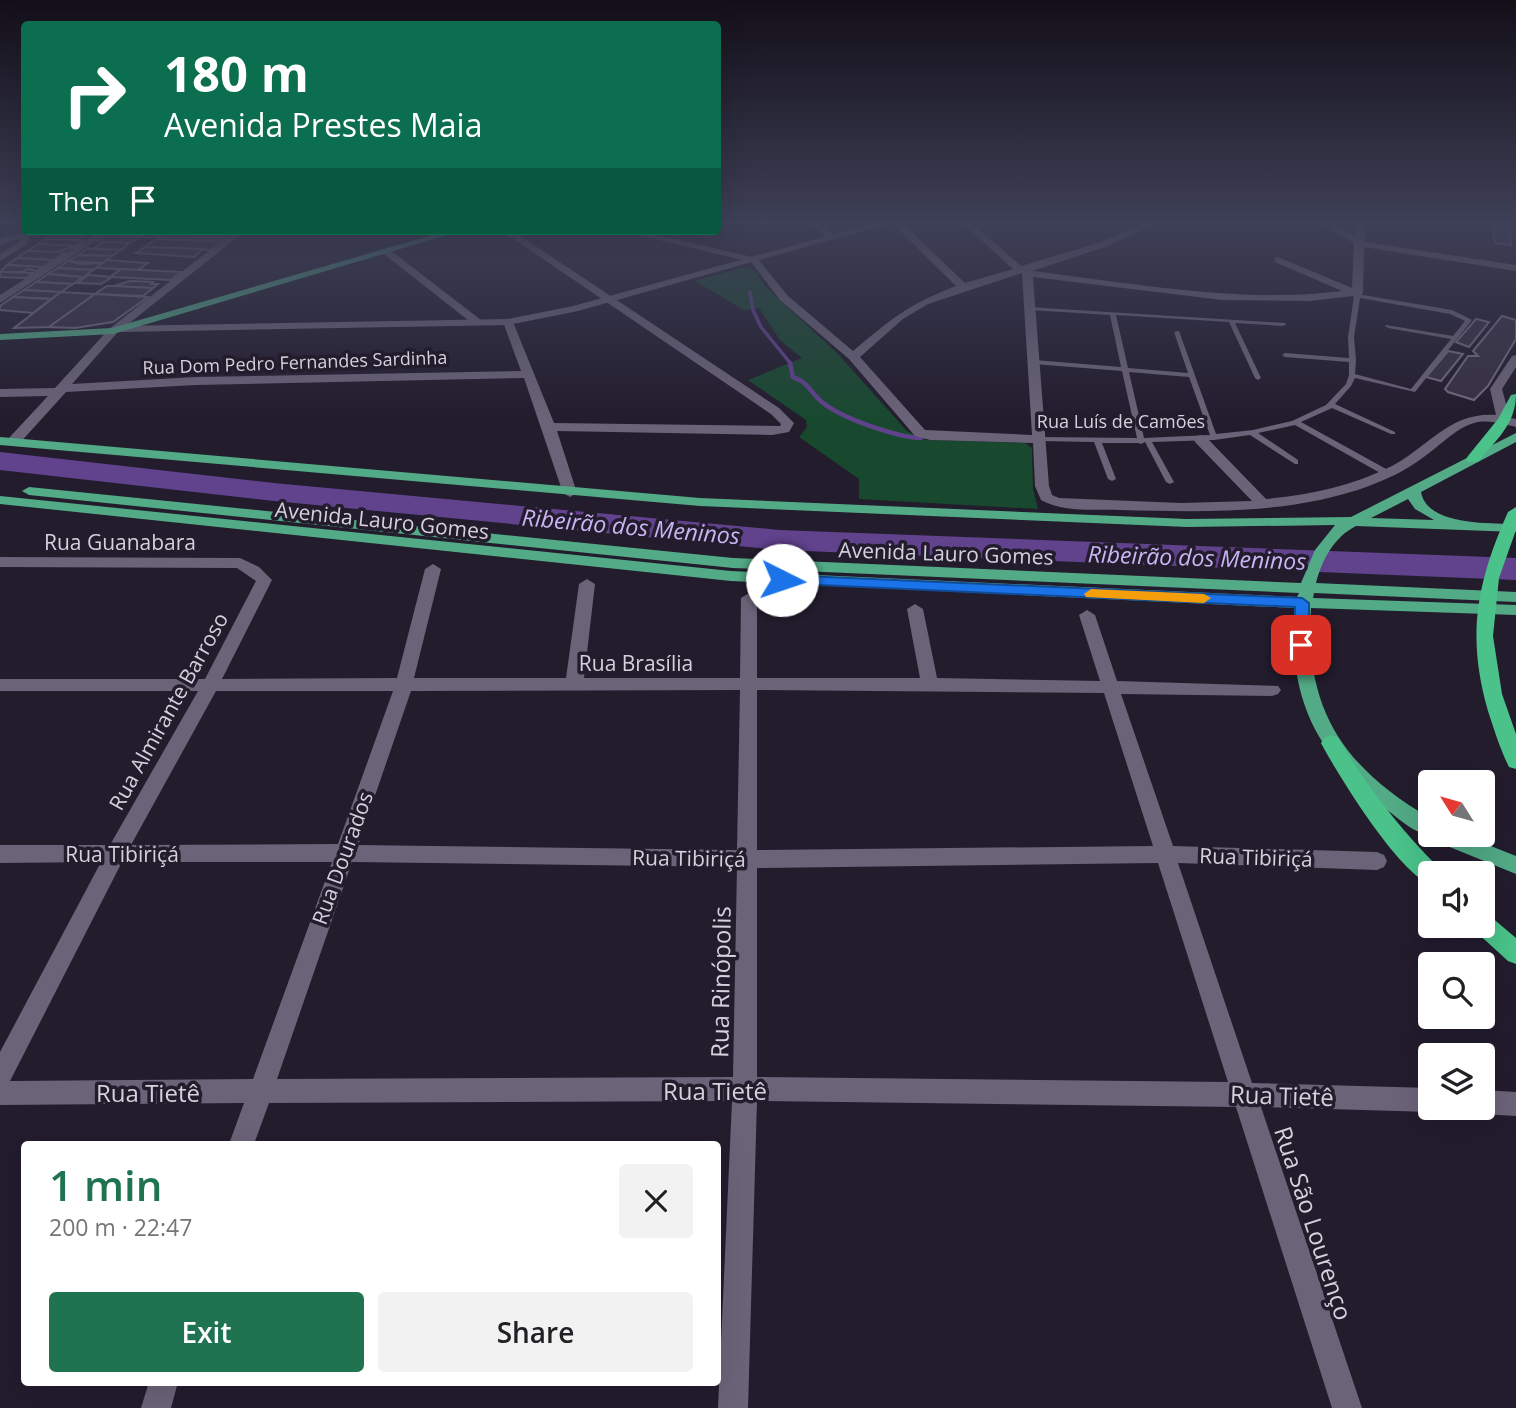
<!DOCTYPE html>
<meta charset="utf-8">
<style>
body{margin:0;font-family:"Open Sans",sans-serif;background:#f2f2f2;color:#202124;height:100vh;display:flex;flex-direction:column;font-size:26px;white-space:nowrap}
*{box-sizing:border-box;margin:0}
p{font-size:23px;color:#757577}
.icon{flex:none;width:38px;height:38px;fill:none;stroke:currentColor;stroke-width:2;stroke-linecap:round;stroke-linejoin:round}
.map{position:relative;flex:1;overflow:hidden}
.sheet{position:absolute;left:21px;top:1141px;width:700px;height:245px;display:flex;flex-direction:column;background:#fff;border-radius:7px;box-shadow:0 7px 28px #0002}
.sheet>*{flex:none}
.top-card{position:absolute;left:21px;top:21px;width:700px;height:214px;border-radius:7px;box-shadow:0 7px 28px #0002;background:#0b6e4f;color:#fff;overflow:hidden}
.needle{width:46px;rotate:307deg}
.buttons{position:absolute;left:1418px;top:770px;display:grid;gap:14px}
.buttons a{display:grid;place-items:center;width:77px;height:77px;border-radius:7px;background:#fff;box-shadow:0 7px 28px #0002;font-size:35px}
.pin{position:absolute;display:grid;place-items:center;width:60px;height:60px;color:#fff;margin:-30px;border-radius:14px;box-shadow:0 4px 10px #0006}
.me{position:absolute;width:77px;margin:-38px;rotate:94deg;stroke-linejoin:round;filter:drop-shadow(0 0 5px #0008)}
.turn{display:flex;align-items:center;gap:24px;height:147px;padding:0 28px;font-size:32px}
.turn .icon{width:91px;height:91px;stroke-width:2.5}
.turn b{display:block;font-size:49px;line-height:60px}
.then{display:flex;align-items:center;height:66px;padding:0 28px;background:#0003;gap:14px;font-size:26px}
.round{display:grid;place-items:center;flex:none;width:74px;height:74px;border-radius:7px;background:#f2f2f2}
.overview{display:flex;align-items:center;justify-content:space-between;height:119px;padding:0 28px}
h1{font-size:42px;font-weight:600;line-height:52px;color:#1f7351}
.cta{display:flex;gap:14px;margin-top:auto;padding:14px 28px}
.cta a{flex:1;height:80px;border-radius:7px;background:#1f7351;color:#fff;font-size:28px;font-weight:600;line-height:80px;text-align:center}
.cta a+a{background:#f2f2f2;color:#202124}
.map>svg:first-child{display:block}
.green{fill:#18492f}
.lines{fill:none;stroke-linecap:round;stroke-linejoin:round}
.stream-far1{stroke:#61428d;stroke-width:3.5}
.stream{stroke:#61428d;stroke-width:4.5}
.river{fill:#61428d;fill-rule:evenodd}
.building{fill:#373043;stroke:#726b80;stroke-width:2}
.service{fill:#6b6479;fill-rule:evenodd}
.minor{fill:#6b6479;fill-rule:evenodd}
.tertiary{fill:#6b6479;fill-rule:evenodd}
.primary{fill:#52ab86;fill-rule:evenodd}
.trunk{fill:#4ac28a;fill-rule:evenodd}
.route{fill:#1a73e8;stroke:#114b97;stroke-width:2}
.slow{fill:#f59e0b}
.labels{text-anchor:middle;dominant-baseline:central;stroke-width:7;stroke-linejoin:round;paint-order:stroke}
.far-street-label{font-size:18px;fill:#d4d0dc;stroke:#221c2d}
.street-label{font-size:21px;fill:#d4d0dc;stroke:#221c2d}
.water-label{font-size:23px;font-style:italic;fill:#cab4f3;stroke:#221c2d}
.near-street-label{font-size:24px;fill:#d4d0dc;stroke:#221c2d}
</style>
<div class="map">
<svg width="1516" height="1408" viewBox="0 0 1516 1408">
<rect width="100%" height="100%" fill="#221c2d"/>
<path class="green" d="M744 267 755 270 765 286 838 354 907 431 926 440 1025 443 1032 448 1033 489 1038 509 859 499V479L799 437 807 427 806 420 748 380 802 358 780 340 759 308 744 310 695 281Z"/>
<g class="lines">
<path class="stream-far1" d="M750 292 753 310 761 327 791 364"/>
<path class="stream" d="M790 363 793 377C808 382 810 392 822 402 841 418 896 437 921 438"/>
<path class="river" d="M0 452 274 483 780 530 1516 558V580L780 550 274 501 0 470Z"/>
</g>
<g class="building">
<path d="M1493 229 1510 231 1511 245 1495 243Z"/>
<path d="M113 231H115L147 233 141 237 107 235Z"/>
<path d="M149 231H235L232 234 147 233Z"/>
<path d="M56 232 75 233H88L76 240 46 239Z"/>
<path d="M147 233 232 234 227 238 141 237Z"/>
<path d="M107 235 139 237 130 243 98 241Z"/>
<path d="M158 237 227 238 222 242 156 239Z"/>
<path d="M46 239 76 240 83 241 76 246 39 244Z"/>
<path d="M156 239 222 242 213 250 145 247Z"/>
<path d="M104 242 130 243 121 250 93 249Z"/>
<path d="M39 244 76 246 57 252 27 251Z"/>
<path d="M145 247 203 249 194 257 136 253Z"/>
<path d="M88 248 93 249 121 250 112 256 78 255Z"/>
<path d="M27 251 57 252 65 253 54 260 17 258Z"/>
<path d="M78 255 112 256 103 263 68 261Z"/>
<path d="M17 258 54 260 43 267 7 265Z"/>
<path d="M106 260 148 263 138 270 96 268Z"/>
<path d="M68 261 80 264 103 263 93 270 58 268Z"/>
<path d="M7 265 43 267 36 271 28 269 22 272H0Z"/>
<path d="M58 268 93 270 83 277 48 274Z"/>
<path d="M121 269 181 272 171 280 110 277Z"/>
<path d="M0 272H3L33 273 26 278 0 277Z"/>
<path d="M48 274 83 277 73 284 36 282Z"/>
<path d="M88 275 112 277 101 284 78 283Z"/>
<path d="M130 281 153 282 151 284H158L153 288 114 286Z"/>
<path d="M36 282 73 284 61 292 24 290Z"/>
<path d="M107 286H114L153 288 143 296 95 294Z"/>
<path d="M24 290 61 292 51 299 13 297Z"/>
<path d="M61 292 95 294 49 327 14 328Z"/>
<path d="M95 294 148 297 113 322 75 328 49 327Z"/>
<path d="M13 297 51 299 33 313 0 310V306Z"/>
<path d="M1502 316 1516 320V339L1488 386 1474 400 1448 392 1445 389 1468 356H1478L1473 351Z"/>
<path d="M1476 319 1489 322 1469 347 1456 342Z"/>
<path d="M1448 351 1463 354 1441 381 1426 377Z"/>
</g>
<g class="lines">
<path class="service" d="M1357 294 1452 310 1472 320 1415 392 1355 378 1351 386 1335 404 1395 432V434H1391L1332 408 1301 422 1388 470V474H1382L1295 425 1258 433 1298 460V464H1295L1250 435 1214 440 1152 442 1174 482 1170 484 1166 482 1145 442 1141 444 1138 443H1102L1116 479 1112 481 1108 479 1094 442 1039 441 1035 439 1039 437 1137 438 1122 371 1034 364 1031 362 1034 360 1121 367 1110 315 1030 310 1027 308 1028 307 1285 323 1286 324 1283 326 1235 323 1261 378 1258 380 1255 378 1229 322 1116 315 1128 368 1188 373 1174 332 1179 331 1216 434 1253 430 1292 421 1326 405 1346 384 1349 375V362L1285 357 1282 355 1285 353 1349 358 1348 337 1354 296ZM1360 298 1450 314 1465 321 1453 336 1386 325 1385 326 1388 328 1451 339 1411 389 1355 374 1356 360 1354 337ZM1129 372 1189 377 1210 435 1144 438Z"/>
<g class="minor">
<path d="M808 222H818L838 238 830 240Z"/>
<path d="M891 222H901L965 283 1013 269 961 222H971L1021 266 1102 242 1145 222H1158L1108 246 1032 271C1134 283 1239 304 1342 291L1275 262V258L1278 257 1352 288 1354 243 1318 222H1330L1355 235V222H1365V242L1516 265V271L1364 247 1363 292 1361 298 1352 296 1310 301 1222 300 1033 277 1049 486 1052 495 1059 498 1181 503 1252 501 1195 442 1194 439 1200 435 1205 436 1266 499C1310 495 1352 486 1392 466 1430 446 1449 412 1496 415L1490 389 1512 356 1516 355V367L1502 389 1510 418 1516 419V427C1503 424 1488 419 1474 423 1454 429 1438 448 1421 459 1405 471 1387 479 1369 486 1289 515 1203 512 1120 510 1094 509 1064 513 1041 500L1035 486 1033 443 930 440 915 436 849 359 780 300 751 262 620 231H638L757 258 788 296 853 351C891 319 909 304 956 286ZM1022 273 1032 435 925 430 860 357 903 319 928 304Z"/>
<path d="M100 231H111L0 303V295Z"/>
<path d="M234 231H245L117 333 72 384 196 377 521 371 503 322 508 319 513 322 554 423 780 426 781 424 771 414 502 231H513L779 408 794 423 789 432 772 435 557 431 577 493 570 497 563 493 524 378 196 385 66 392 18 445H8V439L48 396 0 397V389L55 388 109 329Z"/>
<path d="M23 232 31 234 26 245 0 261V254L19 242Z"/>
<path d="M384 250H390L481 320V324H473L384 254Z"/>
<path d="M0 557 240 558 259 567 272 580 222 679 397 678 425 569 433 564 441 569 414 678H566L579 584 587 579 595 584 584 678H740L741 598 749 593 757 598V678H920L907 609 915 604 923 609 937 678 1100 681 1079 615 1087 610 1095 615 1117 681 1278 686 1281 690 1278 694 1272 696 1121 694 1173 846 1377 852 1384 855 1387 861 1384 867 1377 870 1178 863 1252 1083 1430 1088V1108H1439L1430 1112 1261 1107 1362 1408H1332L1236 1107 757 1101 748 1408H718L732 1101 269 1103 254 1144H229L244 1103 0 1105V1052L101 862 0 863V845H110L198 691H0V679H205L256 581 237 568 0 567ZM740 690 737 850 358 845 411 691ZM757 690 1104 693 1153 846 757 850ZM216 691H393L338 844 131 845ZM122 862H332L253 1079 10 1081ZM352 862 737 867 733 1077 277 1079ZM1158 863 1228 1082 757 1077V868Z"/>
<path d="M1482 1090 1516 1092V1116L1482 1114 1473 1111 1472 1108H1482Z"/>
<path d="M149 1382H178L171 1408H141Z"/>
</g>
<g class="tertiary">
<path d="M878 222H894L578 311 508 325 120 332 114 329 120 326 508 319 573 306Z"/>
<path d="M25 231H40L0 245V239Z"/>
</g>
<g class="primary">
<path d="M446 231H461L113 334 0 340V334L112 328Z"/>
<path d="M1516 433V442L1421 492C1427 526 1490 523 1516 524V532L1356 526C1334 537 1322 560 1316 583L1516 592V602L1314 593 1313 598 1516 605V615L1311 608C1304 709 1344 768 1430 818V835H1463L1516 856V874L1435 841 1432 835C1416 835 1399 819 1386 809 1316 755 1287 696 1295 608L731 581 0 504V496L731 571 1297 597 1299 593 733 568 29 495 22 491 29 487 733 558 1301 583 1315 550 1335 525 1187 527 700 506 0 445V437L700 498 1187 519 1351 517ZM1408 499 1415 509 1434 520 1371 518Z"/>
</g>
<g class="trunk">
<path d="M1516 394C1516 424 1496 440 1478 462H1468L1466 459 1468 456 1498 419 1511 395Z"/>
<path d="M1516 507V530L1499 578 1493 636 1502 694 1516 734V769L1509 767C1500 749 1494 729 1488 711 1466 635 1477 582 1508 512Z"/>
<path d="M1331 735 1338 738C1366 785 1399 828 1438 867L1441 873H1430V884C1398 872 1338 775 1321 743L1324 738Z"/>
<path d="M1482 913 1490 916 1516 938V964L1508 961 1474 930 1472 926H1482Z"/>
</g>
</g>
<linearGradient id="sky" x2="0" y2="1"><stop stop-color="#130f19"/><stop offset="0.53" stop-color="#3e4057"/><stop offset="1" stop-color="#3e4057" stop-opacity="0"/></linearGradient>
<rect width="1516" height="420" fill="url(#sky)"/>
<path class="route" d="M782 575 1302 598 1309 603V645L1301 650 1294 645 1295 607 777 583V577Z"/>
<path class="slow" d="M1091 589 1204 594 1211 598 1204 603 1086 597 1084 594Z"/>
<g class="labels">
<g class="far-street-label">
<text transform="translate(295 362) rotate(-2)">Rua Dom Pedro Fernandes Sardinha</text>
<text x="1121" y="421">Rua Luís de Camões</text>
</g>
<g class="street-label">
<text transform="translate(382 520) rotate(6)">Avenida Lauro Gomes</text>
<text x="120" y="542">Rua Guanabara</text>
<text transform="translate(946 553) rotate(2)">Avenida Lauro Gomes</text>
<text x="636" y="663">Rua Brasília</text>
<text transform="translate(168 711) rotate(-61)">Rua Almirante Barroso</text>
<text x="122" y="854">Rua Tibiriçá</text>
<text transform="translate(1256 857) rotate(2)">Rua Tibiriçá</text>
<text transform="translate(342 858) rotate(-70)">Rua Dourados</text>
<text transform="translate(689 858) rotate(1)">Rua Tibiriçá</text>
</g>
<g class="water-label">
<text transform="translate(631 526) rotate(5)">Ribeirão dos Meninos</text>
<text transform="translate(1197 557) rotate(2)">Ribeirão dos Meninos</text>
</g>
<g class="near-street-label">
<text transform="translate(720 982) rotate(-89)">Rua Rinópolis</text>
<text x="715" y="1090">Rua Tietê</text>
<text x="148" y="1092">Rua Tietê</text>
<text transform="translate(1282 1095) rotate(2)">Rua Tietê</text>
<text transform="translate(1314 1223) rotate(72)">Rua São Lourenço</text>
</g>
</g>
</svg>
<div class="buttons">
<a><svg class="needle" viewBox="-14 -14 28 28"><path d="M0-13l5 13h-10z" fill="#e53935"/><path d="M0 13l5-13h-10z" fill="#757577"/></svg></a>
<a><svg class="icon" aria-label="sound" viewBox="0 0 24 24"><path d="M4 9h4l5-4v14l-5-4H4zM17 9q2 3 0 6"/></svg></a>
<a><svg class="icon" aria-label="search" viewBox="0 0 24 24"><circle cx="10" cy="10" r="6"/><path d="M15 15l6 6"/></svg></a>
<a><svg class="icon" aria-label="layers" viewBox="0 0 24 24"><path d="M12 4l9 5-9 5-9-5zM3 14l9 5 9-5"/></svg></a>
</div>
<div class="pin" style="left:1301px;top:645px;background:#d93025"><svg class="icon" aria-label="arrive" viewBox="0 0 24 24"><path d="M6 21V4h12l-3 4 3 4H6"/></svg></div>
<svg class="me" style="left:782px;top:580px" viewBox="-20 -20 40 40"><circle r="19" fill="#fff"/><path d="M0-13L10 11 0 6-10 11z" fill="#1a73e8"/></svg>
<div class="top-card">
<div class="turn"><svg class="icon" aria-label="right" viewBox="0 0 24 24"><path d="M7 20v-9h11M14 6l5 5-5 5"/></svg><div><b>180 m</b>Avenida Prestes Maia</div></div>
<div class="then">Then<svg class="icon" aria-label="arrive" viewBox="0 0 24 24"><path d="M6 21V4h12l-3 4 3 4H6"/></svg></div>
</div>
<section class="sheet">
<div class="overview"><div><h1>1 min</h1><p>200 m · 22:47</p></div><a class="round"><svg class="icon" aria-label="close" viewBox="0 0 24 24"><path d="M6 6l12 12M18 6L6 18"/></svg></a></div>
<div class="cta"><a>Exit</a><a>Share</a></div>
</section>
</div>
